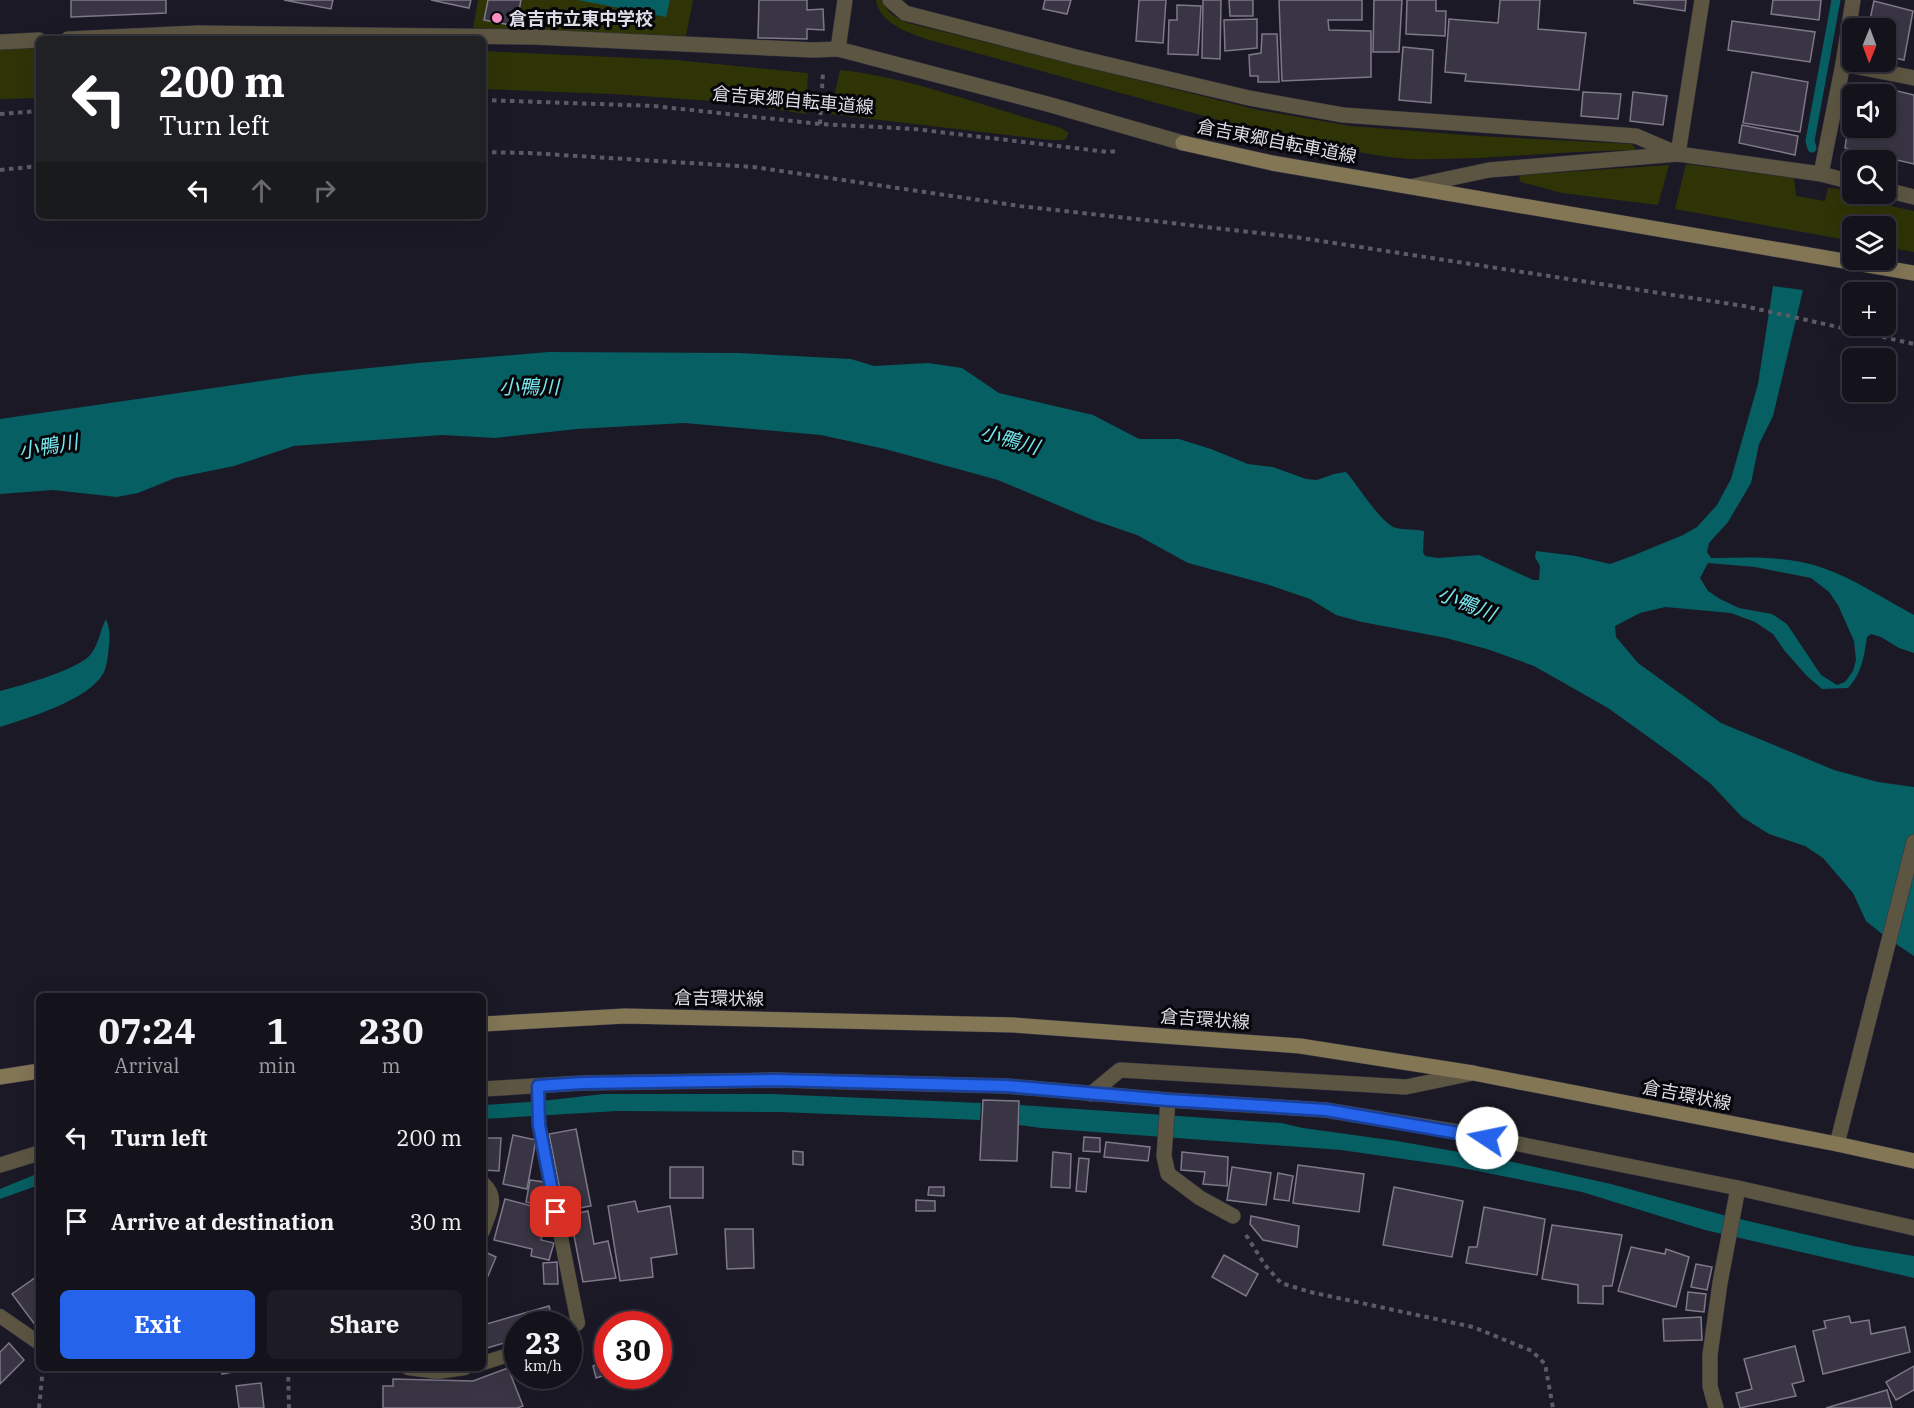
<!DOCTYPE html>
<meta charset="utf-8">
<style>
body{margin:0;font-family:"IBM Plex Serif","Noto Sans JP",serif;background:#1d1c25;color:#f1f3f6;height:100vh;display:flex;flex-direction:column;font-size:22px;white-space:nowrap}
*{box-sizing:border-box;margin:0}
p{font-size:20px;color:#9d9ea3}
.icon{flex:none;width:33px;height:33px;fill:none;stroke:currentColor;stroke-width:2;stroke-linecap:round;stroke-linejoin:round}
.map{position:relative;flex:1;overflow:hidden}
.panel{position:absolute;left:36px;top:993px;width:450px;height:378px;display:flex;flex-direction:column;background:#14131c;border-radius:9px;box-shadow:0 6px 24px #0002,0 0 0 2px #33323b}
.panel>*{flex:none}
.top-card{position:absolute;left:36px;top:36px;width:450px;height:183px;border-radius:9px;box-shadow:0 6px 24px #0002,0 0 0 2px #33323b;background:#202124;color:#fff;overflow:hidden}
.needle{width:39px;rotate:181deg}
.buttons{position:absolute;left:1842px;top:18px;display:grid;gap:12px}
.buttons a{display:grid;place-items:center;width:54px;height:54px;border-radius:9px;background:#14131c;box-shadow:0 6px 24px #0002,0 0 0 2px #33323b;font-size:30px}
.speed{position:absolute;left:504px;top:1311px;display:flex;gap:12px;font-size:30px;font-weight:700;text-align:center}
.speed>*{display:grid;place-content:center;width:78px;height:78px;border-radius:50%;background:#14131c;box-shadow:0 6px 24px #0002,0 0 0 2px #33323b;line-height:1}
.speed small{font-size:15px;font-weight:400}
.speed .limit{border:9px solid #d22;background:#fff;color:#111}
.pin{position:absolute;display:grid;place-items:center;width:51px;height:51px;color:#fff;margin:-26px;border-radius:12px;box-shadow:0 3px 9px #0006}
.me{position:absolute;width:66px;margin:-33px;rotate:281deg;stroke-linejoin:round;filter:drop-shadow(0 0 4px #0008)}
.turn{display:flex;align-items:center;gap:21px;height:126px;padding:0 24px;font-size:27px}
.turn .icon{width:78px;height:78px;stroke-width:2.5}
.turn b{display:block;font-size:42px;line-height:51px}
.lanes{display:flex;align-items:center;height:57px;padding:0 24px;background:#0003;justify-content:center;gap:30px;direction:ltr}
.lanes .off{opacity:.35}
.eta{display:flex;justify-content:space-evenly;align-items:center;height:102px;text-align:center}
.eta b{font-size:36px;font-weight:700;line-height:42px}
.action{display:flex;gap:12px;margin-top:auto;padding:12px 24px}
.action a{flex:1;height:69px;border-radius:9px;background:#2563eb;color:#fff;font-size:24px;font-weight:700;line-height:69px;text-align:center}
.action a+a{background:#1d1c25;color:#f1f3f6}
ul{padding:0;list-style:none}
li{display:flex;align-items:center;gap:18px;height:84px;padding:0 24px}
li div{flex:1}
li b{display:block;font-size:22px}
li em{font-style:normal}
.map>svg:first-child{display:block}
.green{fill:#2f3407}
.water{fill:#065f63;fill-rule:evenodd}
.lines{fill:none;stroke-linecap:round;stroke-linejoin:round}
.stream{stroke:#065f63;stroke-width:9}
.building{fill:#3a3544;stroke:#7e7889;stroke-width:1.5}
.lane-casing{stroke:#363441;stroke-width:15}
.street-casing{stroke:#363441;stroke-width:16}
.secondary-casing{stroke:#363441;stroke-width:16}
.path{stroke:#5b5a66;stroke-width:4;stroke-dasharray:4.5 4.5;stroke-linecap:butt}
.lane{stroke:#5c5541;stroke-width:14}
.street{stroke:#5c5541;stroke-width:15}
.secondary{stroke:#827655;stroke-width:15}
.route-casing{stroke:#184099;stroke-width:15}
.route{stroke:#2563eb;stroke-width:10}
.poi-dot{fill:#fb8fc4;stroke:#06050a;stroke-width:2}
.labels{text-anchor:middle;dominant-baseline:central;stroke-width:6;stroke-linejoin:round;paint-order:stroke}
.poi-label{font-size:18px;font-weight:bold;fill:#dedde7;stroke:#06050a;text-anchor:start}
.street-label{font-size:18px;fill:#dedde7;stroke:#06050a}
.water-label{font-size:20px;font-style:italic;fill:#76e7ed;stroke:#06050a}
</style>
<div class="map">
<svg width="1914" height="1408" viewBox="0 0 1914 1408">
<rect width="100%" height="100%" fill="#1b1926"/>
<g class="green">
<path d="M478 0H693L686 36 473 28Z"/>
<path d="M876 0H882C887 13 896 18 908 23L1258 110 1351 126 1478 136 1632 144 1635 148 1634 150C1582 151 1530 155 1478 158 1455 158 1432 160 1409 159 1362 155 1315 143 1269 134L926 39C907 32 879 23 876 0Z"/>
<path d="M39 48V98L0 99V49Z"/>
<path d="M483 51 676 60 808 73 806 114 727 102 613 94 483 89Z"/>
<path d="M840 70C915 78 988 108 1061 128L1069 133 1065 140H1050L830 114Z"/>
<path d="M1686 164 1794 178 1796 196 1825 201 1828 188 1840 189V195L1914 211V252L1886 247V226H1852V241L1675 209Z"/>
<path d="M1669 165 1658 205 1562 193 1521 182 1519 178 1521 175Z"/>
</g>
<g class="water">
<path d="M578 0H670L666 17Z"/>
<path d="M1773 286 1803 290 1773 416 1759 444 1751 483 1728 522 1709 543 1707 552 1711 558H1716C1751 557 1789 556 1823 568 1855 579 1884 599 1914 615V653L1899 648 1881 637 1871 634 1867 637C1864 657 1862 673 1848 688L1822 689 1807 676 1784 650 1773 634 1755 622 1731 613 1665 607 1640 613 1615 626 1616 637 1638 663 1721 723 1834 770 1878 782 1914 787V956L1887 938 1866 921 1853 893 1823 858 1805 846 1769 834 1742 817 1711 784 1672 754 1608 708 1534 666 1487 649 1446 638 1362 622 1336 615 1310 599 1266 584 1188 563 1137 535 1093 520 998 480 885 449 821 435 684 423 577 429 495 438 442 435 294 446 234 466 175 478 138 493 117 497 53 490 0 494V419L302 375 418 363 549 352 739 353 851 359 874 366 928 363 962 368 999 393 1093 415 1139 439H1179L1211 449 1248 464 1273 467 1306 479 1317 480 1334 474 1346 472C1358 485 1380 523 1396 528 1404 530 1415 529 1424 531L1423 552 1425 556 1438 558 1479 555 1533 580H1539L1540 566 1535 557 1536 551 1576 556 1610 564 1632 556 1683 535 1697 527 1717 505 1731 479 1758 384ZM1708 563 1755 567 1811 578 1829 592 1838 605 1854 641 1856 660 1853 671 1845 682 1837 685 1821 675 1787 624 1772 614 1739 608 1720 599 1708 591 1700 578Z"/>
<path d="M106 619C110 629 110 636 109 646 108 655 107 667 103 674 88 700 28 718 0 727V691C20 686 80 669 91 654 99 644 100 630 106 619Z"/>
<path d="M603 1094H772L981 1103 980 1120 780 1112 617 1111 483 1119V1105C523 1103 563 1099 603 1094Z"/>
<path d="M1020 1105 1281 1123 1303 1128 1397 1141 1504 1160 1611 1184 1723 1215 1854 1246 1914 1256V1278L1705 1230 1582 1192 1452 1166 1341 1150 1041 1128 1019 1125Z"/>
<path d="M39 1173V1185L0 1199V1189Z"/>
</g>
<g class="lines">
<path class="stream" d="M1812 148 1810 141 1836 0"/>
</g>
<g class="building">
<path d="M71 0H166V13L71 17Z"/>
<path d="M284 0H333L331 9Z"/>
<path d="M431 0H471L469 8Z"/>
<path d="M488 0H521L516 26 484 20Z"/>
<path d="M759 0H807V10L823 9 824 30 807 29V39L758 38Z"/>
<path d="M1045 0H1071L1067 14 1043 9Z"/>
<path d="M1139 0H1166L1163 43 1136 41Z"/>
<path d="M1203 0H1221L1220 59 1202 58Z"/>
<path d="M1229 0H1253V16H1230Z"/>
<path d="M1279 0H1362V20H1328L1329 30 1371 31V77L1282 81Z"/>
<path d="M1374 0H1402L1399 52H1373Z"/>
<path d="M1407 0H1436V11H1446L1445 36 1406 34Z"/>
<path d="M1500 0H1540L1538 29 1586 33 1579 90 1465 81 1466 74 1445 72 1449 19 1498 23Z"/>
<path d="M1634 0H1686L1685 11 1634 3Z"/>
<path d="M1773 0H1821L1819 20 1771 14Z"/>
<path d="M1874 1 1913 11 1904 60 1886 56V28H1868Z"/>
<path d="M1177 5 1201 6 1198 55 1168 54 1169 20H1177Z"/>
<path d="M1257 19V48L1225 51 1224 20Z"/>
<path d="M1732 21 1815 32 1810 62 1728 50Z"/>
<path d="M1262 34H1277L1279 82H1258V76H1250L1249 55 1261 53Z"/>
<path d="M1403 47 1433 50 1431 103 1399 100Z"/>
<path d="M1752 72 1808 82 1800 132 1743 123Z"/>
<path d="M1868 84 1914 95V164L1845 148 1852 98V128H1886V94H1853Z"/>
<path d="M1583 92 1621 94 1618 119 1581 116Z"/>
<path d="M1633 92 1667 96 1663 125 1630 121Z"/>
<path d="M1742 125 1798 136 1795 155 1739 143Z"/>
<path d="M983 1100 1019 1101 1017 1161 980 1160Z"/>
<path d="M576 1129 591 1206 564 1211 549 1134Z"/>
<path d="M513 1135 536 1140 527 1189 503 1184Z"/>
<path d="M1084 1137 1100 1138V1152L1083 1151Z"/>
<path d="M483 1138H501L499 1171 483 1170Z"/>
<path d="M1106 1142 1150 1147 1148 1161 1104 1157Z"/>
<path d="M793 1151 803 1152V1165L793 1164Z"/>
<path d="M1053 1152 1071 1154 1070 1188 1051 1187Z"/>
<path d="M1182 1152 1228 1157 1227 1186 1203 1184 1205 1172 1181 1170Z"/>
<path d="M1079 1158 1089 1159 1086 1192 1076 1191Z"/>
<path d="M1298 1165 1364 1174 1359 1212 1293 1203Z"/>
<rect x="670" y="1167" width="33" height="31"/>
<path d="M1232 1167 1271 1173 1266 1205 1227 1200Z"/>
<path d="M1278 1173 1293 1176 1289 1201 1274 1199Z"/>
<path d="M530 1180 544 1182 541 1205 526 1202Z"/>
<path d="M929 1187H944V1196L928 1195Z"/>
<path d="M1394 1187 1463 1201 1452 1257 1383 1245Z"/>
<path d="M505 1199 547 1210 541 1240 554 1243 549 1260 531 1256 532 1249 494 1240Z"/>
<path d="M916 1200 935 1201V1211H916Z"/>
<path d="M635 1201 638 1212 670 1206 677 1254 651 1258 653 1277 620 1281 608 1206Z"/>
<path d="M1484 1207 1545 1219 1537 1275 1466 1263 1469 1247H1477Z"/>
<path d="M588 1211 594 1244 608 1241 616 1278 583 1282 570 1215Z"/>
<path d="M1251 1216 1299 1226 1297 1247 1263 1240 1250 1224Z"/>
<path d="M1552 1225 1622 1235 1612 1286H1603V1304L1578 1303V1285L1542 1279Z"/>
<path d="M725 1229H753L754 1268 727 1269Z"/>
<path d="M1631 1247 1665 1254 1666 1249 1689 1257 1676 1307 1618 1291Z"/>
<path d="M483 1251 496 1257 488 1276 483 1274Z"/>
<path d="M1224 1255 1258 1274 1246 1296 1212 1277Z"/>
<path d="M557 1262 558 1284H544L543 1263Z"/>
<path d="M1696 1264 1712 1267 1707 1290 1691 1287Z"/>
<path d="M39 1275V1330L12 1294Z"/>
<path d="M1688 1292 1706 1294 1704 1312 1686 1310Z"/>
<path d="M549 1306 554 1324H518V1339L487 1348 483 1336V1325Z"/>
<path d="M1849 1316 1851 1323 1869 1320 1871 1334 1905 1327 1910 1352 1823 1374 1813 1331 1826 1328 1824 1321Z"/>
<path d="M1701 1317 1702 1340 1664 1341 1663 1319Z"/>
<path d="M9 1343 24 1360 0 1384V1352Z"/>
<path d="M1795 1346 1804 1381 1792 1384 1796 1396 1740 1408 1736 1393 1752 1389 1744 1359Z"/>
<path d="M608 1361V1374L596 1378 593 1366Z"/>
<path d="M1914 1366V1390L1896 1400 1886 1382Z"/>
<path d="M222 1368H254L222 1374Z"/>
<path d="M508 1368 523 1406 517 1408H383V1386H393V1379L473 1381Z"/>
<path d="M261 1383 264 1408H239L236 1386Z"/>
<path d="M1887 1390 1892 1408H1826Z"/>
</g>
<g class="lines">
<defs>
<g id="lane">
<path d="M538 1086 539 1126 578 1323 568 1331"/>
<path d="M483 1183C500 1198 489 1213 483 1231"/>
<path d="M0 1316 39 1343"/>
<path d="M483 1363 518 1352"/>
<path d="M408 1368 437 1372 465 1368"/>
</g>
<g id="street">
<path d="M890 0 905 13 1076 57 1249 98 1343 115 1636 136 1678 154 1821 174 1852 182"/>
<path d="M68 39 198 33 534 37 813 50 838 49 1051 105 1183 143"/>
<path d="M0 42 39 40"/>
<path d="M838 49 845 0"/>
<path d="M1843 64 1914 78"/>
<path d="M1821 174 1843 64 1853 0"/>
<path d="M1414 186 1489 170 1678 154 1702 0"/>
<path d="M1886 190 1914 197"/>
<path d="M483 1089 582 1083 775 1080 1007 1086 1168 1100 1326 1110 1464 1133 1738 1188 1914 1228"/>
<path d="M1091 1094 1120 1070 1406 1087 1473 1073"/>
<path d="M1168 1100 1164 1156 1168 1174 1200 1198 1233 1216"/>
<path d="M1837 1144 1914 842"/>
<path d="M0 1165 39 1153"/>
<path d="M1716 1408 1710 1386V1355L1720 1283 1738 1188"/>
</g>
<g id="secondary">
<path d="M1183 143 1272 163 1914 273"/>
<path d="M483 1024 625 1016 1014 1025 1300 1046 1473 1073 1837 1144 1914 1161"/>
<path d="M0 1077 39 1071"/>
</g>
</defs>
<use href="#lane" class="lane-casing"/>
<use href="#street" class="street-casing"/>
<use href="#secondary" class="secondary-casing"/>
<g class="path">
<path d="M483 100 654 106 820 124 914 129 1108 152 1117 151"/>
<path d="M0 114 39 111"/>
<path d="M820 124 823 72"/>
<path d="M483 152 529 153 754 167 1020 206 1295 237 1744 306 1914 344"/>
<path d="M0 170 39 166"/>
<path d="M1246 1235 1265 1265 1281 1283 1310 1292 1473 1327 1532 1351 1545 1364 1553 1408"/>
<path d="M288 1368 289 1408"/>
<path d="M39 1408 43 1368"/>
</g>
<use href="#lane" class="lane"/>
<use href="#street" class="street"/>
<use href="#secondary" class="secondary"/>
</g>
<g class="lines">
<defs>
<path id="route" d="M556 1212 539 1125 538 1086 582 1083 776 1080 1006 1086 1168 1100 1326 1110 1487 1138"/>
</defs>
<use href="#route" class="route-casing"/>
<use href="#route" class="route"/>
</g>
<circle class="poi-dot" cx="497" cy="18" r="6"/>
<g class="labels">
<g class="poi-label">
<text x="509" y="18">倉吉市立東中学校</text>
</g>
<g class="street-label">
<text transform="translate(793 100) rotate(5)">倉吉東郷自転車道線</text>
<text transform="translate(1277 141) rotate(11)">倉吉東郷自転車道線</text>
<text transform="translate(719 998) rotate(1)">倉吉環状線</text>
<text transform="translate(1205 1019) rotate(4)">倉吉環状線</text>
<text transform="translate(1687 1095) rotate(11)">倉吉環状線</text>
</g>
<g class="water-label">
<text x="529" y="386">小鴨川</text>
<text transform="translate(1010 439) rotate(16)">小鴨川</text>
<text transform="translate(48 446) rotate(-10)">小鴨川</text>
<text transform="translate(1467 603) rotate(22)">小鴨川</text>
</g>
</g>
</svg>
<div class="buttons">
<a><svg class="needle" viewBox="-14 -14 28 28"><path d="M0-13l5 13h-10z" fill="#e53935"/><path d="M0 13l5-13h-10z" fill="#9d9ea3"/></svg></a>
<a><svg class="icon" aria-label="sound" viewBox="0 0 24 24"><path d="M4 9h4l5-4v14l-5-4H4zM17 9q2 3 0 6"/></svg></a>
<a><svg class="icon" aria-label="search" viewBox="0 0 24 24"><circle cx="10" cy="10" r="6"/><path d="M15 15l6 6"/></svg></a>
<a><svg class="icon" aria-label="layers" viewBox="0 0 24 24"><path d="M12 4l9 5-9 5-9-5zM3 14l9 5 9-5"/></svg></a>
<a>+</a>
<a>−</a>
</div>
<div class="speed"><div>23<small>km/h</small></div><div class="limit">30</div></div>
<div class="pin" style="left:556px;top:1212px;background:#d93025"><svg class="icon" aria-label="arrive" viewBox="0 0 24 24"><path d="M6 21V4h12l-3 4 3 4H6"/></svg></div>
<svg class="me" style="left:1487px;top:1138px" viewBox="-20 -20 40 40"><circle r="19" fill="#fff"/><path d="M0-13L10 11 0 6-10 11z" fill="#2563eb"/></svg>
<div class="top-card">
<div class="turn"><svg class="icon" aria-label="left" viewBox="0 0 24 24"><path d="M17 20v-9H6M10 6l-5 5 5 5"/></svg><div><b>200 m</b>Turn left</div></div>
<div class="lanes"><svg class="icon" aria-label="left" viewBox="0 0 24 24"><path d="M17 20v-9H6M10 6l-5 5 5 5"/></svg><svg class="icon off" aria-label="ahead" viewBox="0 0 24 24"><path d="M12 20V5M6 11l6-6 6 6"/></svg><svg class="icon off" aria-label="right" viewBox="0 0 24 24"><path d="M7 20v-9h11M14 6l5 5-5 5"/></svg></div>
</div>
<section class="panel">
<div class="eta">
<div><b>07:24</b><p>Arrival</p></div>
<div><b>1</b><p>min</p></div>
<div><b>230</b><p>m</p></div>
</div>
<ul>
<li><svg class="icon" aria-label="left" viewBox="0 0 24 24"><path d="M17 20v-9H6M10 6l-5 5 5 5"/></svg><div><b>Turn left</b></div><em>200 m</em></li>
<li><svg class="icon" aria-label="arrive" viewBox="0 0 24 24"><path d="M6 21V4h12l-3 4 3 4H6"/></svg><div><b>Arrive at destination</b></div><em>30 m</em></li>
</ul>
<div class="action"><a>Exit</a><a>Share</a></div>
</section>
</div>
